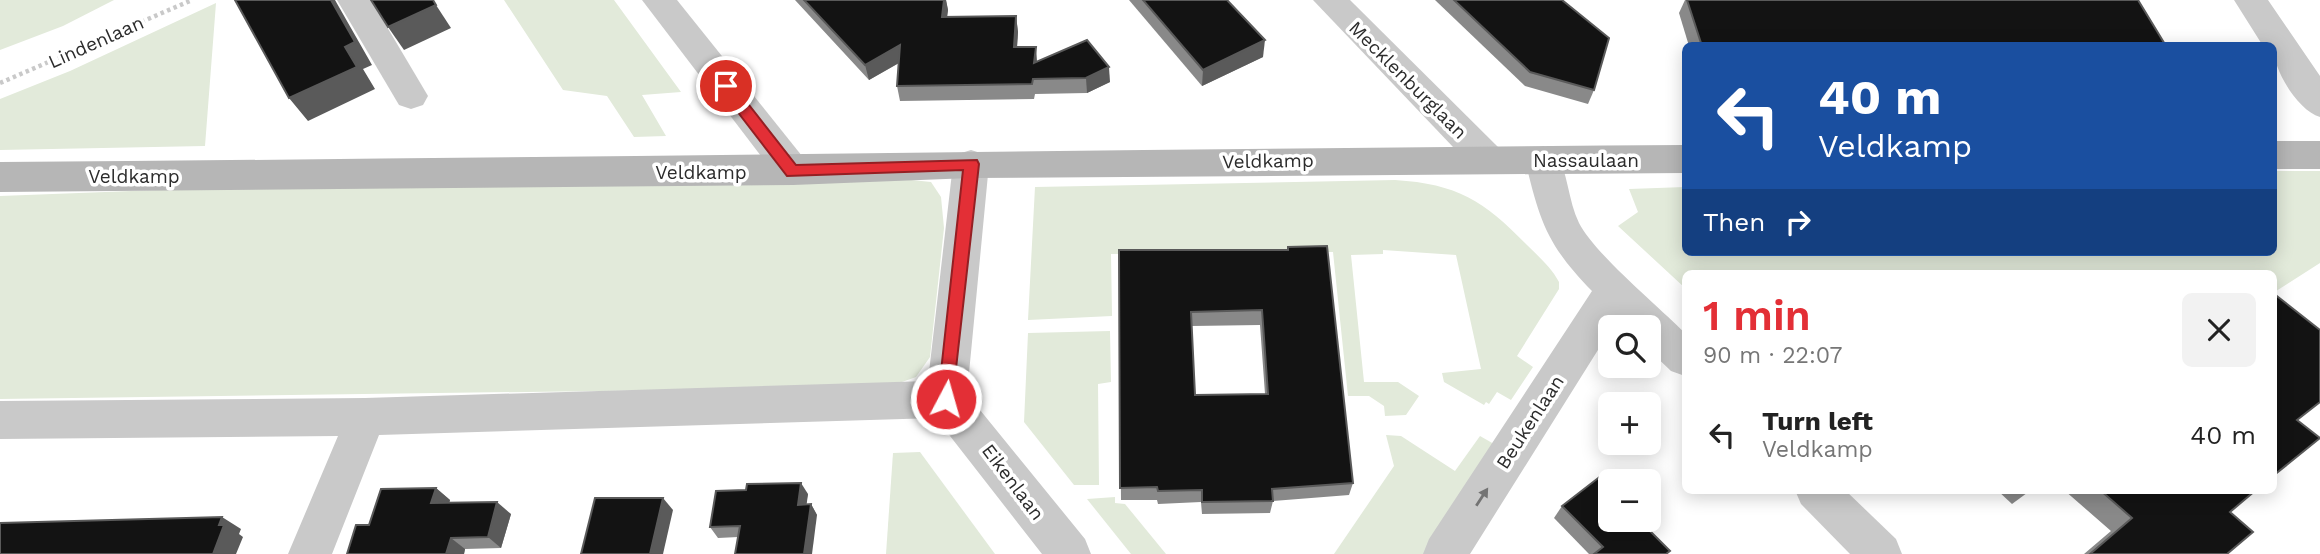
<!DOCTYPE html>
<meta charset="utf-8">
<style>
body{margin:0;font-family:"Work Sans",sans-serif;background:#f2f2f2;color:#222;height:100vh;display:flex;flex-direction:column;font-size:26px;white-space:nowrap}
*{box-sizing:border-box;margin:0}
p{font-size:23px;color:#767676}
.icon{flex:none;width:38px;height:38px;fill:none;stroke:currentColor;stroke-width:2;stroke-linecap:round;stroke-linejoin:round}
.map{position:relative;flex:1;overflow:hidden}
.drawer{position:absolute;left:1682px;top:270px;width:595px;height:224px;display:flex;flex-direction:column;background:#fff;border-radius:10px;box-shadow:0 4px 18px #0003}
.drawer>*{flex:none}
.hud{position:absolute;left:1682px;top:42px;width:595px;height:214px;border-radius:10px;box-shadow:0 4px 18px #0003;background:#1a4fa0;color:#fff;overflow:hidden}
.fabs{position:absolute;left:1598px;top:315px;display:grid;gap:14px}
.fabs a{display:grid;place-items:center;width:63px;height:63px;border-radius:10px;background:#fff;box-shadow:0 4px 18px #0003;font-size:35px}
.pin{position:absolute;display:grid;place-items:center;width:60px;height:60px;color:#fff;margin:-30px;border:4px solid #fff;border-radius:50%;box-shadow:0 2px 7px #0007}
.me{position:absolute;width:77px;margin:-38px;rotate:6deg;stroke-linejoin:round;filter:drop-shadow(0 0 5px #0008)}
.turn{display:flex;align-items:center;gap:24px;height:147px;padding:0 21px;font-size:32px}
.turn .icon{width:91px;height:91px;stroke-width:2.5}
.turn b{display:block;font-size:49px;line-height:60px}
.then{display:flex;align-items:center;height:66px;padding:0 21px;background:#0003;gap:14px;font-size:26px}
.round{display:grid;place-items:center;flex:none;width:74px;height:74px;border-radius:10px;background:#f2f2f2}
.head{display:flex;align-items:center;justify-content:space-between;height:119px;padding:0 21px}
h1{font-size:42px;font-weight:600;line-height:52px;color:#e32f36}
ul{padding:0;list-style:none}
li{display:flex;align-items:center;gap:21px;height:91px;padding:0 21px}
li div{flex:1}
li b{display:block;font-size:26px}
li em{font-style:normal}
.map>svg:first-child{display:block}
.green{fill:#e2eada}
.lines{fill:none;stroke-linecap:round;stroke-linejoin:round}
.path{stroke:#c9c9c9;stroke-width:4.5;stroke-dasharray:3.5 3.5;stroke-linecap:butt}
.street{fill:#c9c9c9;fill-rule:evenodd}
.secondary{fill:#b6b6b6;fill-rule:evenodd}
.wall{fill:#898989;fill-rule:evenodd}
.shaded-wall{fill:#5a5a5a}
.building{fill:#131313;stroke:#5a5a5a;stroke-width:2;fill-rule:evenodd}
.oneway{fill:#737373}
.route{fill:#e32f36;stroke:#941f23;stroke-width:2}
.labels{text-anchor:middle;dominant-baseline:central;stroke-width:7;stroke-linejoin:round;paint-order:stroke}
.street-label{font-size:19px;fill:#2c2c2c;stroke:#fff}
</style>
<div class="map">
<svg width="2320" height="554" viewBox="0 0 2320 554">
<rect width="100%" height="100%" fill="#fff"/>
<g class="green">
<path d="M0 0H114L63 26 0 50Z"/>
<path d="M504 0H614L681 92 642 95 666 136 634 137 607 96 563 90Z"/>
<path d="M216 3 205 146 0 150V99L70 71Z"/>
<path d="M2273 171H2320V263L2273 293V273H1685V288L1618 226 1638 212 1629 189 1685 187V252H2273Z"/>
<path d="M892 178 931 182 941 197 944 228 930 357 916 377 888 387 0 399V196L158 190Z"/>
<path d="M1395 180C1458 184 1484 201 1527 245 1539 257 1551 267 1559 282V289L1517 356 1533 367 1511 400 1497 392 1489 404 1486 402 1484 405 1444 382 1442 373 1481 369 1456 255 1383 250V254L1351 255 1364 382H1398L1419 396 1406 415 1385 416 1384 406 1369 396H1348L1333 252 1111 254 1112 316 1028 320 1035 187Z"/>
<path d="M1110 331 1111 382 1098 384 1099 485H1074L1024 422 1028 333Z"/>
<path d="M1386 435 1401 436 1455 471 1480 436 1494 444 1424 554H1334L1394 466Z"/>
<path d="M920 452 995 554H886L893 453Z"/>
<path d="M1115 497V503L1125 504 1166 554H1131L1087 499Z"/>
</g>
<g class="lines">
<path class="path" d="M0 83 192 0"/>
<g class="street">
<path d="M337 0H371L428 96 423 105 411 109 399 105Z"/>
<path d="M642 0H677L806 161 811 171 806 181 793 185 780 181Z"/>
<path d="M1313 0H1350L1500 149 1505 159 1500 169 1487 173 1474 169Z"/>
<path d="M2234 0H2268L2320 76V117C2297 110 2273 69 2273 46H2263Z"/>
<path d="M1543 146 1556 150C1568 173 1568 200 1579 223 1594 253 1659 307 1685 333V376L1671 371 1648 349V327H1628L1618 318 1470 554H1423L1429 539 1592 291C1547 245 1540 222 1525 160L1530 150Z"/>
<path d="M971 150 984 154 989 164 967 394 1085 539 1091 554H1042L936 418 379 435 332 554H288L338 436 0 439V401L365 398 928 381 953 164 958 154Z"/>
<path d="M1795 490H1845L1896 539 1902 554H1850L1801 504Z"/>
</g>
<g class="secondary">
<rect x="2273" y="141" width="47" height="28"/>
<path d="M1685 145V173L971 178 793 185 0 192V162C562 158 1123 149 1685 145Z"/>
</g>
</g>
<g class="wall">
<path d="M795 0H946L948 10 947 17 1016 16 1018 32 1017 47 1037 62 1110 82 1087 93 1035 94 1034 99 900 101 897 86 899 63 869 80Z"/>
<path d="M1129 0H1227L1263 57 1202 86Z"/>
<path d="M1435 0H1562L1594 90 1588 104 1525 86Z"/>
<path d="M1685 0H2138L2166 46H1689L1679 13Z"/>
<path d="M1119 250H1287L1353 483 1349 495 1273 501 1270 513 1202 514 1201 502 1158 504 1157 500H1121ZM1260 325 1265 394 1195 395 1192 326Z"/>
<path d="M436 488 450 500 449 503 511 514 501 548 465 549 464 554H347L369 525Z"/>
<path d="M1997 490H2031L2012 504Z"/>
<path d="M2064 490H2256L2230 512 2227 554H2084L2111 531Z"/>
<path d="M808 494 806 504H811L817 515 738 537 718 538 710 527Z"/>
<path d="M1562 506 1610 520 1667 554H1589L1554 518Z"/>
</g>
<g class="shaded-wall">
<path d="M331 0H335L372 65 363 69 375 89 308 121 289 98 345 47Z"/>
<path d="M944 0H946L948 10 945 32 942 17Z"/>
<path d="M436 5 451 28 404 50 388 27Z"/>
<path d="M1016 16 1018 32 1016 62 1014 47Z"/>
<path d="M1265 40 1263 57 1202 86 1203 70Z"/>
<path d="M900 45 904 60 869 80 865 65Z"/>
<path d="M1036 47 1037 62 1034 63Z"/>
<path d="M1109 67 1110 82 1087 93 1086 78Z"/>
<path d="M801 483 808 494 805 516 798 505Z"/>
<path d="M436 488 450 500 446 515 431 503Z"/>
<path d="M663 498 673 510 663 554H650Z"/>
<path d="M497 502 511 514 501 548 488 537Z"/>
<path d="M811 504 817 515 812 554H804Z"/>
<path d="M222 517 241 529 239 534 243 537 236 554H213L219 525Z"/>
<path d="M451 538 465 549 464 554H446Z"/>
</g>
<g class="building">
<path d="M235 0H331L355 42 345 47 357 67 289 98Z"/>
<path d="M371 0H433L436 5 388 27Z"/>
<path d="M804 0H944L942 17 1016 16 1014 47H1036L1034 63 1087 40 1109 67 1086 78 1033 79 1032 84 897 86 900 45 865 65Z"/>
<path d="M1143 0H1227L1265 40 1203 70Z"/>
<path d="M1454 0H1562L1609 38 1594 90 1530 72Z"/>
<path d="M1687 0H2138L2166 46H1702Z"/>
<path d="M1327 246 1353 483 1272 489 1273 501 1202 502V490L1158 491 1157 487 1120 488 1119 250H1288V247ZM1262 310 1268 394 1195 395 1191 312Z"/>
<path d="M2273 293 2320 330V402L2297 420 2320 438 2273 476Z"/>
<path d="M1606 472 1615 481H1610V520H1639L1670 551 1666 554H1594L1603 547 1562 506Z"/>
<path d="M801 483 798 505 811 504 804 554H735L740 526 710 527 716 491 746 490 747 484Z"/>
<path d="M436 488 431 503 497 502 488 537 451 538 446 554H347L356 525H369L381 489Z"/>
<path d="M2100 490H2256L2230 512 2253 532 2227 554H2090L2132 518Z"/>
<path d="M595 498H663L650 554H581Z"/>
<path d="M222 517 219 525H224L213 554H0V523Z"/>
</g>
<defs><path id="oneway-solid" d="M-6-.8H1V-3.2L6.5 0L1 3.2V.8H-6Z" transform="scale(1.75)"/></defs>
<use class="oneway" href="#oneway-solid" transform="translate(1482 497) rotate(-57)"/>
<path class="route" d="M726 80 731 82 796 165 977 160 979 164 952 404H940L938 399 963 170 787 176 720 89 718 86Z"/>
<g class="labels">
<g class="street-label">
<text transform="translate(96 42) rotate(-24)">Lindenlaan</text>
<text transform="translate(1408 80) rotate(45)">Mecklenburglaan</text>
<text x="1586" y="160">Nassaulaan</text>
<text transform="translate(1268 161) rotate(-1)">Veldkamp</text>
<text x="701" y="172">Veldkamp</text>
<text x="134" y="176">Veldkamp</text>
<text transform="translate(1530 422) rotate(-57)">Beukenlaan</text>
<text transform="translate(1013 482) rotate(53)">Eikenlaan</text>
</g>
</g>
</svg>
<div class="fabs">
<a><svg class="icon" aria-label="search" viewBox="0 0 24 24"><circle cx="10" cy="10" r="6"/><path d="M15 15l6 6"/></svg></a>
<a>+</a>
<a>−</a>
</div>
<div class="pin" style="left:726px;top:86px;background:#d93025"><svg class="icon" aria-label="arrive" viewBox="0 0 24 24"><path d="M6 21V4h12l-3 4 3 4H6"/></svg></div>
<svg class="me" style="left:946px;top:399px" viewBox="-20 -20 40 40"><circle r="17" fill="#e32f36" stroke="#fff" stroke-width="3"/><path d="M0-11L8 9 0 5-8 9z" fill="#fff"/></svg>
<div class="hud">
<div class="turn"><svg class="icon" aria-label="left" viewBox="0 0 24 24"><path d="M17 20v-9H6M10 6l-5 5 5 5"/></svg><div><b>40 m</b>Veldkamp</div></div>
<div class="then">Then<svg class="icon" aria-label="right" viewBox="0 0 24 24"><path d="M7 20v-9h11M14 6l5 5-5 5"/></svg></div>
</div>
<section class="drawer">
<div class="head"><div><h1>1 min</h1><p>90 m · 22:07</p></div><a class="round"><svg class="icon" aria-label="close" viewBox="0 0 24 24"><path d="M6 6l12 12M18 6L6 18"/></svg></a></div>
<ul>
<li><svg class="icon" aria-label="left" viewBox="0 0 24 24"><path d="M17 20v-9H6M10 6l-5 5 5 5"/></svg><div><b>Turn left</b><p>Veldkamp</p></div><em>40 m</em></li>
</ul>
</section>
</div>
